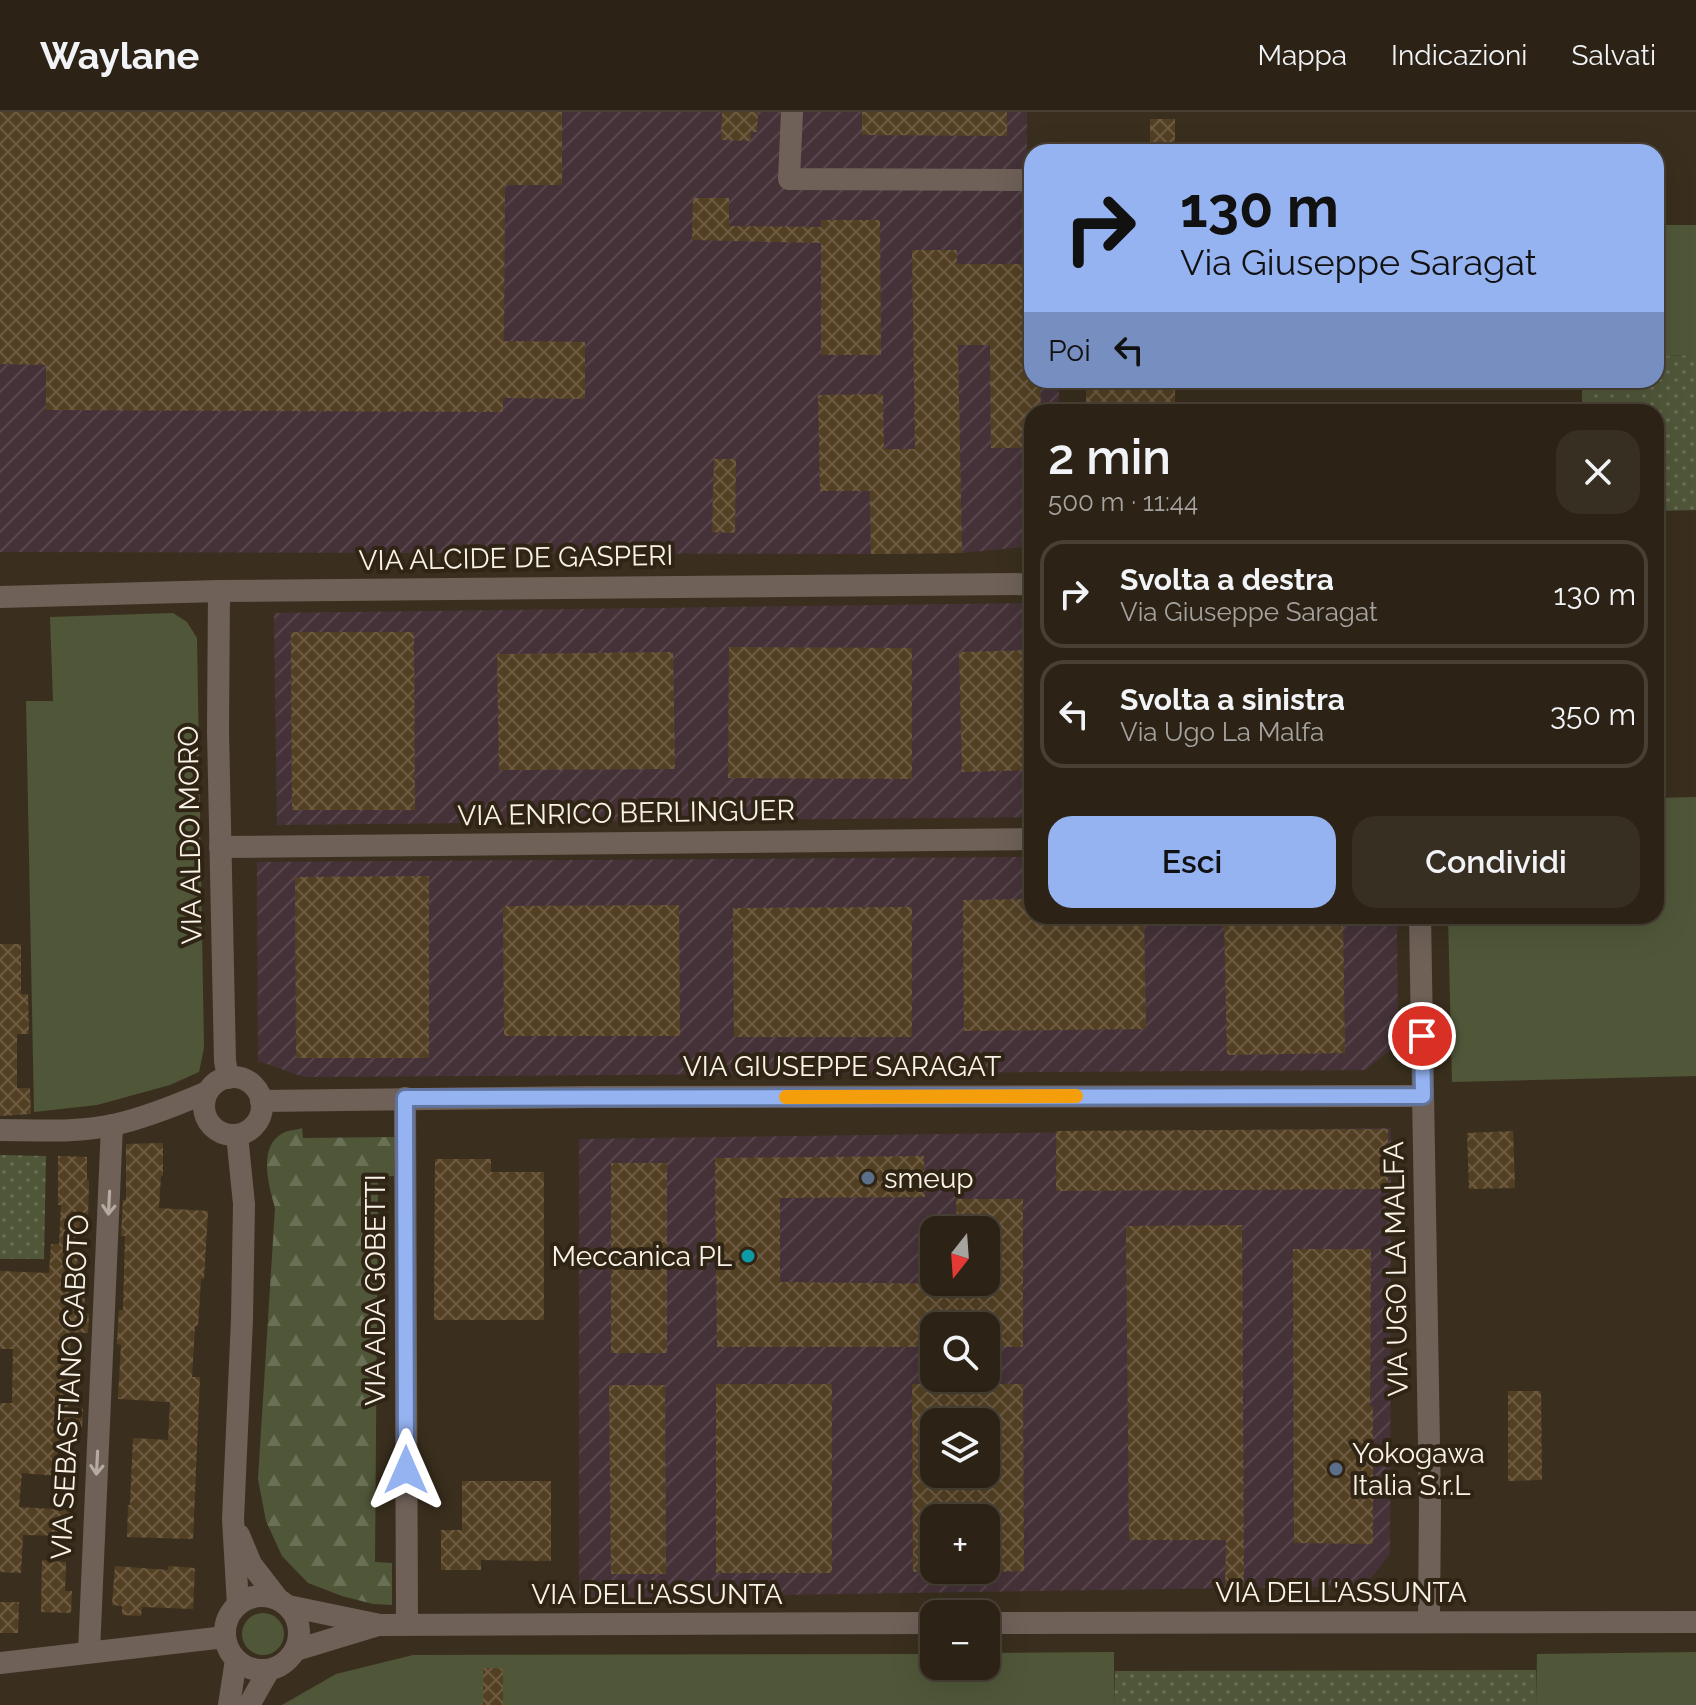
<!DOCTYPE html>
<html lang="it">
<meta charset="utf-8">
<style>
body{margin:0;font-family:Raleway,sans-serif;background:#382f23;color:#f1f3f6;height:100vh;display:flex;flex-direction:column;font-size:30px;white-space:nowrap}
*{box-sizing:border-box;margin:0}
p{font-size:26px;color:#a6a4a1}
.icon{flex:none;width:44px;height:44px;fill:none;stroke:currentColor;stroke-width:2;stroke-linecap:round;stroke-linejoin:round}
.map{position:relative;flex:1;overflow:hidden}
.panel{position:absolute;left:1024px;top:292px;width:640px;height:520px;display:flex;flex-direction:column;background:#2c2316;border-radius:24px;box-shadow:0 8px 32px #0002,0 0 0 2px #484035}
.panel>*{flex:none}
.hud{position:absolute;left:1024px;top:32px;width:640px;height:244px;border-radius:24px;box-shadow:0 8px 32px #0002,0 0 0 2px #484035;background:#95b2f1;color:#111;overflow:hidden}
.needle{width:52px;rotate:197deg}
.controls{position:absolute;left:920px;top:1104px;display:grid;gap:16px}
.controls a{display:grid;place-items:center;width:80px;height:80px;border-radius:16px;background:#2c2316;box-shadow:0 8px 32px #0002,0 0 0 2px #484035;font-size:40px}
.pin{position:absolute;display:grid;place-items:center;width:68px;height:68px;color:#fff;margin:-34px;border:4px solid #fff;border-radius:50%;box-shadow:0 2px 8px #0007}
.me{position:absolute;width:88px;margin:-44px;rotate:0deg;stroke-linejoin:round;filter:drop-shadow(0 0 6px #0008)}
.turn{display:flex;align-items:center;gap:28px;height:168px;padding:0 24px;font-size:36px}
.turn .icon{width:104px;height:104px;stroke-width:2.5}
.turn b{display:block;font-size:56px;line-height:68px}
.then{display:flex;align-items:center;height:76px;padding:0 24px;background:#0003;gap:16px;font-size:30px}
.round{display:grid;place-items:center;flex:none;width:84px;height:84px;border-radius:24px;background:#382f23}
.head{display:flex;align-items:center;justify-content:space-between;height:136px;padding:0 24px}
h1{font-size:48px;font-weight:600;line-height:60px}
.action{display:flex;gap:16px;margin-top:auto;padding:16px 24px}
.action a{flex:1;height:92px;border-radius:24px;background:#95b2f1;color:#111;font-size:32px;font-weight:600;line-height:92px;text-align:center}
.action a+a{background:#382f23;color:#f1f3f6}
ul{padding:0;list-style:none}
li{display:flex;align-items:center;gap:24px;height:108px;margin:0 16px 12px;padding:0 8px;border:4px solid #484035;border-radius:24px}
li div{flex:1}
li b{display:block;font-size:30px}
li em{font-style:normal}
header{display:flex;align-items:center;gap:48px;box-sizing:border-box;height:112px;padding:0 40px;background:#2c2316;border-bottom:2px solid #484035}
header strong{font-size:38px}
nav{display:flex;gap:44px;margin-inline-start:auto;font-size:28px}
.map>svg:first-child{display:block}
.industrial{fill:url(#industrial-furrows);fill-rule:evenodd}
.grass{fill:#505739}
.forest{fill:url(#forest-firs)}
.park{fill:url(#park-dots)}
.building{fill:url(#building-cross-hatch);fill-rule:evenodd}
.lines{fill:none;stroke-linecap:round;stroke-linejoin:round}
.minor{stroke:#6f6158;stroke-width:22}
.oneway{stroke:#b4aaa0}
.route-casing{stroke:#61749d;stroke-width:20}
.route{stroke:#95b2f1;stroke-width:14}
.slow{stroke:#f59e0b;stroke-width:14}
.service-dot{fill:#5c6f8a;stroke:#302514;stroke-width:3}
.culture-dot{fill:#0f9aa8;stroke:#302514;stroke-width:3}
.labels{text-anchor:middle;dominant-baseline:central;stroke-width:8;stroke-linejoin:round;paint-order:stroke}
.street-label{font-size:28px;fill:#faf3e8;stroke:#302514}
.poi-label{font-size:28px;fill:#faf3e8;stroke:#302514;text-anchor:start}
</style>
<header>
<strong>Waylane</strong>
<nav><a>Mappa</a><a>Indicazioni</a><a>Salvati</a></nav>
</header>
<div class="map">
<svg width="1696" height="1593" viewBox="0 0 1696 1593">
<defs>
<pattern id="industrial-furrows" width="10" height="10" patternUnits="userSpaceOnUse" patternTransform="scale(2)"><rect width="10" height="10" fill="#453239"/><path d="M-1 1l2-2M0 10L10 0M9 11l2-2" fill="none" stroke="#58464c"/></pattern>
<pattern id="forest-firs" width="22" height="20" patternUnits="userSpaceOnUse" patternTransform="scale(2)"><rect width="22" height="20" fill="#505739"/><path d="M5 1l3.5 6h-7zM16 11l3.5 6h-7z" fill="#6a7056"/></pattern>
<pattern id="park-dots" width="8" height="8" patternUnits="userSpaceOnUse" patternTransform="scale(2)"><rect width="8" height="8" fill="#505739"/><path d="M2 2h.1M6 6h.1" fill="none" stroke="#6a7056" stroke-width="1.8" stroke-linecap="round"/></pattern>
<pattern id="building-cross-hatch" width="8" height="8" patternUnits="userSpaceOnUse" patternTransform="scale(2)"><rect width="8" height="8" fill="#534023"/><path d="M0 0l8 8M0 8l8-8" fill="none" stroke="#6d5c43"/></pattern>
</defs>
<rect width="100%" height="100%" fill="#3a2f1e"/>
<g class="industrial">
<path d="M0 0H1027V47L1032 48V268H1059V300H1032V434L962 441 871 442 0 440Z"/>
<path d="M1032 491V705L277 713 274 501Z"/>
<path d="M1032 745V804H1397L1398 932 1365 958 304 965 258 949 257 750Z"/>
<path d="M1391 1016 1390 1442 1365 1474 579 1486V1027ZM934 1118H986V1170H934ZM934 1214H986V1266H934ZM934 1310H986V1362H934ZM934 1406H986V1458H934Z"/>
</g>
<g class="grass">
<path d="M1656 113H1696V243L1656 244Z"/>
<path d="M173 501 187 510 197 526 204 936 199 960 170 973 97 993 34 1000 26 589H53L50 505Z"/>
<path d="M1696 685V964L1452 970 1448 804H1656V686Z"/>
<circle cx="263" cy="1522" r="21"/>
<path d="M1114 1540V1593H282L336 1562 413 1543 934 1542V1554H986V1541Z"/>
<path d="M1696 1540V1593H1536L1537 1542Z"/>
</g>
<path class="forest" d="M302 1016 303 1026 395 1025 394 1064 378 1065 375 1450 392 1451V1493L373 1492 342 1484 308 1471 282 1444 266 1409 258 1367 275 1096C269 1074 257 1035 283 1021 288 1018 297 1018 302 1016Z"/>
<g class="park">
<path d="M1696 243V398L1656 399V300H1582V268H1656V244Z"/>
<path d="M0 1043 46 1044 44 1147H0Z"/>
<path d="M1536 1558V1593H1114L1115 1559Z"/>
</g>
<g class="building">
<path d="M0 0H562V73H505L504 229 585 230V287L503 286V300L46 298V253L0 252Z"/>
<path d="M722 0H758L757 20H751V29L721 28Z"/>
<path d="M862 0H1007V24L862 23Z"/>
<rect x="1150" y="7" width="25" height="33"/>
<path d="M693 86H729V114L821 115V108H880L881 243H821V131L692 128Z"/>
<path d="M912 138H957V152H1032V268H1040L1041 300H1032V336H991L990 233H958L962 441 871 442 870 379H820L818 283 883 282 884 337H915Z"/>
<rect x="1086" y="268" width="89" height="32"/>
<path d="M714 347H736L735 421 712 420Z"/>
<path d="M291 520H414L415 698H292Z"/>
<path d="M729 535 912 536V667L728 666Z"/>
<path d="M1032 538V658L962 660 959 540Z"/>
<path d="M673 540 675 657 499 658 497 542Z"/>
<path d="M429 764V946H296L295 765Z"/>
<path d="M1032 787V804H1144L1146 917 964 919 963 788Z"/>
<path d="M679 793 680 924H504L503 794Z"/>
<path d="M912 795V925H734L733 796Z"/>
<path d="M1224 804H1343L1345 941 1227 943Z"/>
<path d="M0 832H21V882H28L29 922H17V976H30L31 1002 0 1004Z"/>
<path d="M1388 1017V1077L1056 1079V1019Z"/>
<path d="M1513 1019 1515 1076 1469 1077 1467 1021Z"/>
<path d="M163 1031V1064H161L159 1096 208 1099 204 1167H201L198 1214H195L192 1265H200L193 1427 127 1425 128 1393H130L133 1326 168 1328 170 1290 118 1287 121 1233 117 1232 119 1198H123L125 1124H121L123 1088H126V1032Z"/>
<path d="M58 1044 87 1045V1068L89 1069 88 1107 80 1106 75 1184H85L84 1202H89L88 1221 71 1220 69 1296 83 1297 82 1315H60L56 1364 22 1361 19 1395 71 1398 69 1424 23 1423 21 1461 0 1460V1291H12L13 1237H0V1159L49 1161 51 1132H59L61 1093H58Z"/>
<path d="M924 1044 925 1085 780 1086V1170L959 1172V1170H986V1118H957L956 1087H1023V1235H986V1214H934V1235H717L715 1046Z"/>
<path d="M435 1047H491V1060H544V1208H434Z"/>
<rect x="611" y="1051" width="56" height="190"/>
<path d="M1242 1113 1244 1481H1225L1226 1428H1129L1126 1114Z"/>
<path d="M1293 1137H1371L1370 1294H1373V1432L1294 1431Z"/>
<rect x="716" y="1272" width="116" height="189"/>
<path d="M912 1272H1023L1024 1459 986 1460V1406H934V1460H913ZM934 1310H986V1362H934Z"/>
<path d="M609 1273H665L666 1462H611Z"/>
<path d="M1508 1279H1541L1542 1368 1508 1369Z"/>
<path d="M462 1369H551V1449L481 1448V1458H441V1418H462Z"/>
<path d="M42 1448 66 1450 65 1479H72L71 1501 41 1500Z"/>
<path d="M115 1454 168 1458V1454L195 1456 193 1497 142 1495 141 1504 122 1503V1494L112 1493Z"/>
<path d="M0 1490H19L18 1521H0Z"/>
<rect x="483" y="1556" width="20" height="37"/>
</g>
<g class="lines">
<g class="minor">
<path d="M792 0 789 67 1032 68"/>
<path d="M219 479 218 619 225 949 228 966"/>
<path d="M0 485 219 479 1032 472"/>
<path d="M220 735 1032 727"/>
<path d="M1420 804 1430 1392 1429 1509"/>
<circle cx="233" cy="994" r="29"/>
<path d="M405 986 407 1513"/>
<path d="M261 989 588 985 1423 984"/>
<path d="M0 1018C37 1018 76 1021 113 1013 145 1006 177 993 207 980"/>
<path d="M237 1023 244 1092 242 1207 233 1407 238 1493"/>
<path d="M239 1423 251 1452 278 1487"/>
<circle cx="262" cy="1521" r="37"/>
<path d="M288 1494 380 1513 934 1511"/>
<path d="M986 1511 1696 1510"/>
<path d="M296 1538 375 1514"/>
<path d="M89 1540 112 1013"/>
<path d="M0 1551 225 1525"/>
<path d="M229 1593 236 1548"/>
<path d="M249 1593 269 1558"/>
</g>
</g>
<defs><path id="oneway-shaft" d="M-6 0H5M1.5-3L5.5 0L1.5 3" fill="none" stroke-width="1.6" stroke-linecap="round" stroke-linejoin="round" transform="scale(2)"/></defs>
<g class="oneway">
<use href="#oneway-shaft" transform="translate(109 1091) rotate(93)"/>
<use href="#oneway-shaft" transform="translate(97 1351) rotate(93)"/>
</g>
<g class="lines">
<defs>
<path id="route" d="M406 1358 405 986 1423 984 1422 924"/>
</defs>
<use href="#route" class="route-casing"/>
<use href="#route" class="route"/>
<path class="slow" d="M786 985 1076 984"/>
</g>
<g class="service-dot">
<circle cx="868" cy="1066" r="8"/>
<circle cx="1336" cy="1357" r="8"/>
</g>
<circle class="culture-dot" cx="748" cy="1144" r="8"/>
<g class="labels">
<g class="street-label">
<text transform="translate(516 446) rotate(-1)">VIA ALCIDE DE GASPERI</text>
<text transform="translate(626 701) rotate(-1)">VIA ENRICO BERLINGUER</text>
<text transform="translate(190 723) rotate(-91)">VIA ALDO MORO</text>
<text x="842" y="954">VIA GIUSEPPE SARAGAT</text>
<text transform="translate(1396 1157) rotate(-91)">VIA UGO LA MALFA</text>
<text transform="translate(375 1178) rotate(-90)">VIA ADA GOBETTI</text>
<text transform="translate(70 1275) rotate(-87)">VIA SEBASTIANO CABOTO</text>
<text x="1341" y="1480">VIA DELL'ASSUNTA</text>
<text x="657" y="1482">VIA DELL'ASSUNTA</text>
</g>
<g class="poi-label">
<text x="884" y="1066">smeup</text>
<text x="732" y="1144" text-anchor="end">Meccanica PL</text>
<text x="1352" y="1341">Yokogawa<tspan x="1352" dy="32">Italia S.r.L</tspan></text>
</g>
</g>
</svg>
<div class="controls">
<a><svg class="needle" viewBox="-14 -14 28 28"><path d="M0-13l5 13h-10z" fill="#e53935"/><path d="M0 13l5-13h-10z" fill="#a6a4a1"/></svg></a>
<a><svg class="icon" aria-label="search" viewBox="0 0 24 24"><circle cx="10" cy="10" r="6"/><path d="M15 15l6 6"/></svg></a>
<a><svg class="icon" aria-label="layers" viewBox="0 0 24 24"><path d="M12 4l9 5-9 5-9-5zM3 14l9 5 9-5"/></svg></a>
<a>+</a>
<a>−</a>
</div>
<div class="pin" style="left:1422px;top:924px;background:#d93025"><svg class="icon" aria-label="arrive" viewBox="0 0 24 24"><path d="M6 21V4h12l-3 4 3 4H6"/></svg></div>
<svg class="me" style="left:406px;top:1358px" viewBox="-20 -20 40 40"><path d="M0-17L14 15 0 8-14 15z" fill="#95b2f1" stroke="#fff" stroke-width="4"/></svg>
<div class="hud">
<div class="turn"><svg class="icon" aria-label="right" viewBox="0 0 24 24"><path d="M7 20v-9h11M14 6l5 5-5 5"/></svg><div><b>130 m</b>Via Giuseppe Saragat</div></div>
<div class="then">Poi<svg class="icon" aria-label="left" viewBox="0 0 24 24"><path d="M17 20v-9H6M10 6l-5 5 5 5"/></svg></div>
</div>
<section class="panel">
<div class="head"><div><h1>2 min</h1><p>500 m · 11:44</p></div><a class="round"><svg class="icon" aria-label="close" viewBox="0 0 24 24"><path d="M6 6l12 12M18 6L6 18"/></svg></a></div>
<ul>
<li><svg class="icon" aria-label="right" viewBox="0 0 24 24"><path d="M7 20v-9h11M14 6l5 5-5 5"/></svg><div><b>Svolta a destra</b><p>Via Giuseppe Saragat</p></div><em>130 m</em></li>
<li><svg class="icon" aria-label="left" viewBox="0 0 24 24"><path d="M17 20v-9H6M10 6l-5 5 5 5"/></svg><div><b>Svolta a sinistra</b><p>Via Ugo La Malfa</p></div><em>350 m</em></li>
</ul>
<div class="action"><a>Esci</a><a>Condividi</a></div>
</section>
</div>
